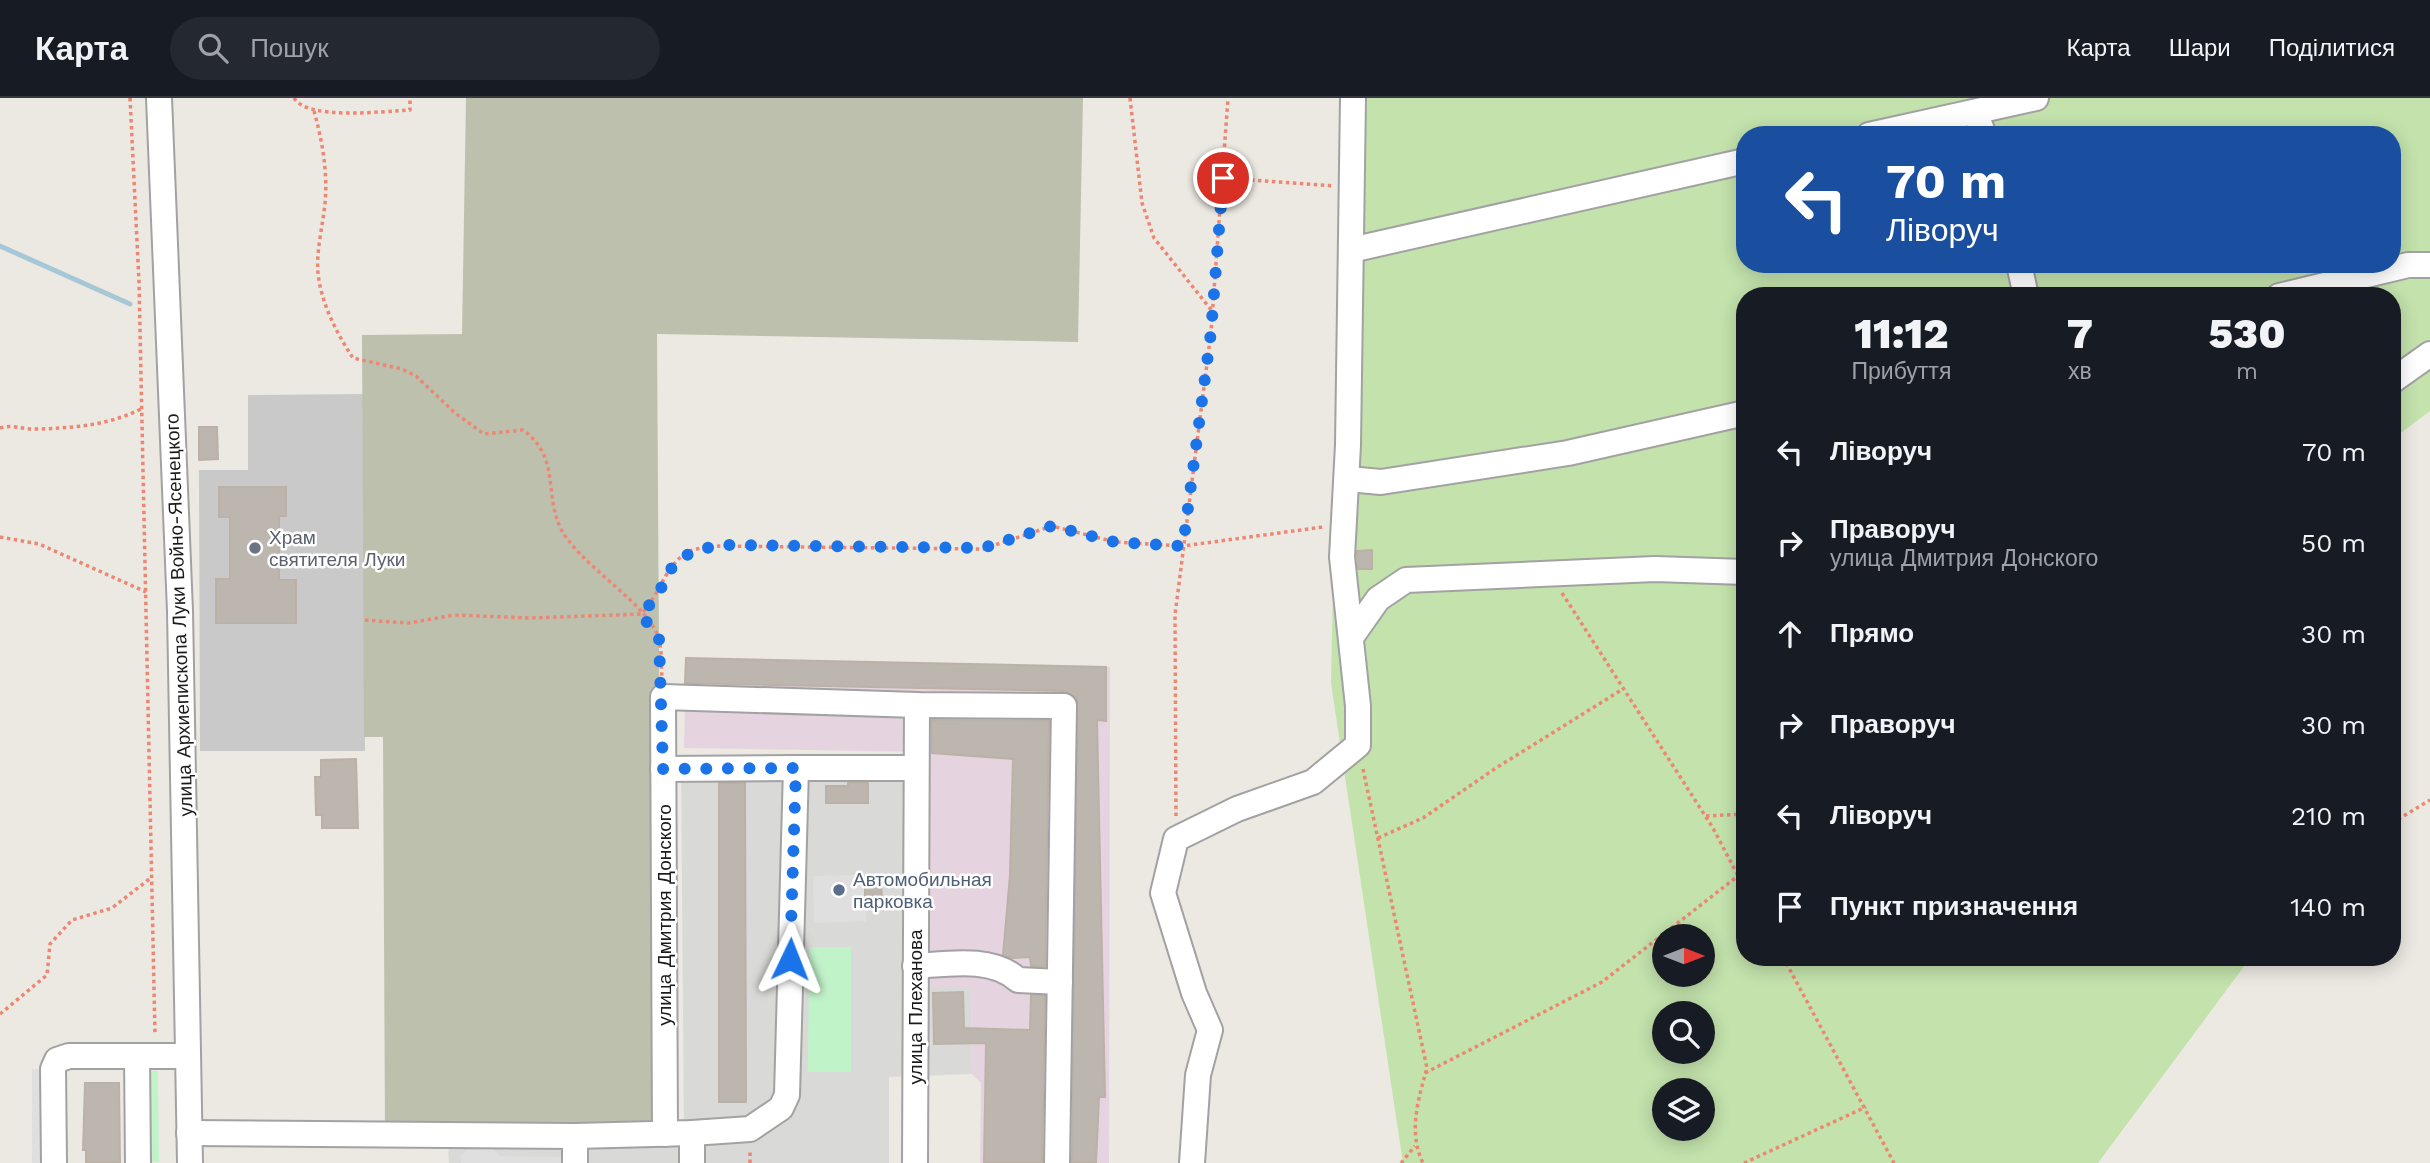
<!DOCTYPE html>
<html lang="uk">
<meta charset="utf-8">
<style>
body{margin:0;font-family:"Work Sans",sans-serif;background:#242831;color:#f1f3f6;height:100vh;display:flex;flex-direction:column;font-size:26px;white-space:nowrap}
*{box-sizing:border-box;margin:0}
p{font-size:23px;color:#9ea1a6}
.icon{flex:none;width:38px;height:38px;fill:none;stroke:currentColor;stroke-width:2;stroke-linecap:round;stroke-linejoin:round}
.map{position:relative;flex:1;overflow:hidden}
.panel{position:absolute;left:1736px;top:189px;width:665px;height:679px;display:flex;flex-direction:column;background:#171b24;border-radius:28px;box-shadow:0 4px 18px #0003}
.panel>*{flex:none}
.top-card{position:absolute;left:1736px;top:28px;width:665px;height:147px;border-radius:28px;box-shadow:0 4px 18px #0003;background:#1a4fa0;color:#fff;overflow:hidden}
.needle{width:46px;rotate:90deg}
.tools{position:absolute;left:1652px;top:826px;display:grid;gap:14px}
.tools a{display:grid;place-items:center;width:63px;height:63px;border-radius:50%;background:#171b24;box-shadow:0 4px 18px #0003;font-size:35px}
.pin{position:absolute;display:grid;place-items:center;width:60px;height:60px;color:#fff;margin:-30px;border:4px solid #fff;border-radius:50%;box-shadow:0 2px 7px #0007}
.me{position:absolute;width:77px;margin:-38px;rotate:2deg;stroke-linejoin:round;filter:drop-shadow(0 0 5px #0008)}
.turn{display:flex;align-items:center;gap:24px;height:147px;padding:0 35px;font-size:32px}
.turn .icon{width:91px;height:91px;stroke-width:2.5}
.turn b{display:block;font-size:49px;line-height:60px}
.eta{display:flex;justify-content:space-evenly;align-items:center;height:119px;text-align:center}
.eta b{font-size:42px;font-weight:800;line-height:49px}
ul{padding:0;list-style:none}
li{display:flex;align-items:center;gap:21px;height:91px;padding:0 35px}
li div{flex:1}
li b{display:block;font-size:26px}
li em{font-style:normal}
header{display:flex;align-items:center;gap:42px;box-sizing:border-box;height:98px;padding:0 35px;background:#171b24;border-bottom:2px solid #363941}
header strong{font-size:33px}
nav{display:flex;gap:38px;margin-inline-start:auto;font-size:24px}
.search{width:490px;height:63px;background:#242831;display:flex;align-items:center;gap:18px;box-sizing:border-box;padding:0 24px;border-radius:38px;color:#9ea1a6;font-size:26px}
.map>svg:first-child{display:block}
.residential{fill:#d9d9d8}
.industrial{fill:#e5d4e0}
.religious{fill:#c9c9c9}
.construction{fill:#bec0ae}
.grass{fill:#c3e2ac;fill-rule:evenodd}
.park{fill:#c1f3c9}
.parking{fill:#dfdfdf}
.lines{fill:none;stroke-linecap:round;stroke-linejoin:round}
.stream{stroke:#a6c8d6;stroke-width:5}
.building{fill:#bcb6af;stroke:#bcb1a6;stroke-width:2}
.minor-casing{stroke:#a2a2a2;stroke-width:28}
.path{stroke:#ec8773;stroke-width:3.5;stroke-dasharray:3.5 3.5;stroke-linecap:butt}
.minor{stroke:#fff;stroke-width:24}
.route{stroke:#1a73e8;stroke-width:12;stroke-dasharray:0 21.6}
.worship-dot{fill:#6b7280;stroke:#fff;stroke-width:2.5}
.service-dot{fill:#5c6f8a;stroke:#fff;stroke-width:2.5}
.labels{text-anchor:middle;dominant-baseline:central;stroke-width:5;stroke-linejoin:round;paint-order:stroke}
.worship-label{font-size:19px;fill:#5b616d;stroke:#fff;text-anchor:start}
.street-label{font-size:19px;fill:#1b1b1b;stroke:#fff}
.service-label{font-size:19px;fill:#4e5e75;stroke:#fff;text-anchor:start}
</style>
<header>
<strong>Карта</strong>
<div class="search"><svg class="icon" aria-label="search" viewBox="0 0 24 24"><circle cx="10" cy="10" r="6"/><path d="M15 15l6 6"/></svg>Пошук</div>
<nav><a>Карта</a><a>Шари</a><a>Поділитися</a></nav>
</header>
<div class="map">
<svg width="2430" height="1065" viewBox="0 0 2430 1065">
<rect width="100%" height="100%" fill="#ece9e2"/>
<path class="residential" d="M681 659 905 660 971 890 972 976 889 979V1065H449L448 1046 684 1041Z"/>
<path class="industrial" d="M686 560 1110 569 1109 1065H980L981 985 972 976 971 890H924L925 654 684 650Z"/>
<path class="religious" d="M364 296 365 653H200L199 372H248V297Z"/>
<path class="construction" d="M466 0H1083L1078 244 657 236 662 1032 385 1034 383 639H364L362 237 462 236Z"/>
<path class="grass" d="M1343 0H2430V313L2398 337 2392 455V198H1745V859H2251L2098 1065H1403L1331 585ZM1745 37H2392V166H1745ZM1664 838H1703V877H1664ZM1664 915H1703V954H1664ZM1664 992H1703V1031H1664Z"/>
<g class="park">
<path d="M809 849H851V974H808Z"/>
<path d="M144 973H158L159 1064H145Z"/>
</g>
<g class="parking">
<path d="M865 777 866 823 814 825 813 778Z"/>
<rect x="32" y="971" width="21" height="94"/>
<path d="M494 1051 498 1058 568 1059V1065H461V1057L467 1052Z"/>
</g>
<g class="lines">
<path class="stream" d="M0 148 130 206"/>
</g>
<g class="building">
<path d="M199 329H217L218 361 199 362Z"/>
<path d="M219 389H286V418H279V482H296V525H216V481H230V419H219Z"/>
<path d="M1372 452V471H1358L1357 453Z"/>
<path d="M686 560 1106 569V623L1097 622 1105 999H1099L1096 1065H1072L1077 600 1064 593 685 585Z"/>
<path d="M932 622 1049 623 1045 868H1031L1030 859 1011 860 1003 857 1010 777 1013 661 932 655Z"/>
<path d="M356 661 358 730H322V717H316L315 679H321V662Z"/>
<path d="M719 685H745L746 1004H719Z"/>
<path d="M848 685H868V705H826V688H848Z"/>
<path d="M865 778H881L882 806 865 807Z"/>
<path d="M963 894 964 930 1030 932 1031 897 1045 898 1042 1065H984L986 945 934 946 933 895Z"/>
<path d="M85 985H119L120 1065H86V1052H83Z"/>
</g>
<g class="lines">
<defs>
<g id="minor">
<path d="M159 0 180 513 190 1065"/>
<path d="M1975 14 1984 37"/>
<path d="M1869 37 2036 0"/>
<path d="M1351 152 1745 63"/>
<path d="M2019 166 2026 198"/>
<path d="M2279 198 2408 167H2430"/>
<path d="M2392 283 2430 256"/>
<path d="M1348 381 1381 384 1568 355 1745 315"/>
<path d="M1352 538 1378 501 1406 482 1655 471 1745 474"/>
<path d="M663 671 796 670"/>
<path d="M915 868C948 866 992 858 1018 882L1060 884"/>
<path d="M137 958 138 1065"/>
<path d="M189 1035 575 1038 692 1035 750 1031 781 1010 787 997 796 670H916"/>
<path d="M665 1036 663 599 917 607 1064 608 1057 1065"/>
<path d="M575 1038V1065"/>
<path d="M54 1065 53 971 57 962 69 958H188"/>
<path d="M692 1065V1035"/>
<path d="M915 1065 917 607"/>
<path d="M1192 1065 1198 977 1210 932 1194 895 1163 795 1176 741 1237 711 1313 684 1358 647V608L1342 459 1348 347 1353 0"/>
</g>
</defs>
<use href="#minor" class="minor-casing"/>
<g class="path">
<path d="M130 0 139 184 155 937"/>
<path d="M294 0C308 23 384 13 410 12V0"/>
<path d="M1130 0 1142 105 1154 140 1212 213"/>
<path d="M314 13C322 42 328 74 325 105 323 127 316 152 318 175 321 205 337 236 353 260L402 271 416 278 455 315 484 336 523 332C560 359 544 393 560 429 577 466 651 507 659 542 662 553 661 567 662 579"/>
<path d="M1223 80 1333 88"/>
<path d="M0 330C13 326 24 332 38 331 74 330 109 327 141 311"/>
<path d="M0 439 39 446 146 494"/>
<path d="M1562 495 1713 730 1745 791"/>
<path d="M365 522 409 525 454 517 530 520 641 516C660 497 664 468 688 454 696 450 711 449 720 448L983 451 1052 428 1115 444 1183 448 1323 429"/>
<path d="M1363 671 1427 970C1418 1002 1408 1034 1423 1065"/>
<path d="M1176 718 1175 517 1211 234 1228 0"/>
<path d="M1706 718 1745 716"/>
<path d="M2392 725 2430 702"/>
<path d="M1378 740 1423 720 1496 670 1623 591"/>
<path d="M1783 859 1894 1065"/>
<path d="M0 916 47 877 50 846 72 822 112 810 152 779"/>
<path d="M1425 975 1602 884 1738 778"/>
<path d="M750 1065V1051"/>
<path d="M1401 1065 1415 1048"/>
<path d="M1744 1065 1866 1009"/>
</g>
<use href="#minor" class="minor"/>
</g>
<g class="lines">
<path class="route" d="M790 861 796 670 663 671 659 541 641 516C680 478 654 460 720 447L983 450 1052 428 1115 444 1183 448 1211 234 1223 80"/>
</g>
<circle class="worship-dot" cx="255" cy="450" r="7"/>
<circle class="service-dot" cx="839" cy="792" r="7"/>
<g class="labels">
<g class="worship-label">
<text x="269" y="439">Храм<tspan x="269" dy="22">святителя Луки</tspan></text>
</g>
<g class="street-label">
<text transform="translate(179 517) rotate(-92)">улица Архиепископа Луки Войно-Ясенецкого</text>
<text transform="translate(664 817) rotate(-90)">улица Дмитрия Донского</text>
<text transform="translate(915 909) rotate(-90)">улица Плеханова</text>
</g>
<g class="service-label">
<text x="853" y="781">Автомобильная<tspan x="853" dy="22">парковка</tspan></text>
</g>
</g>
</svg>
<div class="tools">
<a><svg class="needle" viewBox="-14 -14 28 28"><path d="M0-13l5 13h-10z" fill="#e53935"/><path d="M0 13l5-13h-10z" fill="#9ea1a6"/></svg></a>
<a><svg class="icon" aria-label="search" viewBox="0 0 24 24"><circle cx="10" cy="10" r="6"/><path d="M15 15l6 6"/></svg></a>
<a><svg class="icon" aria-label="layers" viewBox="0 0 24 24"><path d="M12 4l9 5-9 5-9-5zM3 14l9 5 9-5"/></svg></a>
</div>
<div class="pin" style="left:1223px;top:80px;background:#d93025"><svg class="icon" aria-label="arrive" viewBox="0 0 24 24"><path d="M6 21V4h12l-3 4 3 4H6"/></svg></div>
<svg class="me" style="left:790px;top:861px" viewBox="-20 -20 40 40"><path d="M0-17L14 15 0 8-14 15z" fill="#1a73e8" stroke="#fff" stroke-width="4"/></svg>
<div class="top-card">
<div class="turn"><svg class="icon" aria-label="left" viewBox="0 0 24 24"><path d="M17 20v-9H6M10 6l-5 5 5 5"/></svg><div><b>70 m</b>Ліворуч</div></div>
</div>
<section class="panel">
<div class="eta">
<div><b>11:12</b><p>Прибуття</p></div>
<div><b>7</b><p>хв</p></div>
<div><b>530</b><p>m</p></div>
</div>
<ul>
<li><svg class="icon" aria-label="left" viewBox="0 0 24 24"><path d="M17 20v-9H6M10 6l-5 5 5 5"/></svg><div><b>Ліворуч</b></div><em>70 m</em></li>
<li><svg class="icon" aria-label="right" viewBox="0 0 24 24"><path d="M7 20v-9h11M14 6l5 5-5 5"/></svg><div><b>Праворуч</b><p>улица Дмитрия Донского</p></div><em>50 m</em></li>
<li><svg class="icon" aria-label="ahead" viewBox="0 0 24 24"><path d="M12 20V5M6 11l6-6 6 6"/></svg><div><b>Прямо</b></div><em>30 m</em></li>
<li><svg class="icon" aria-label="right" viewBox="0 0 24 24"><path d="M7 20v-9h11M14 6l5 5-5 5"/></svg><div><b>Праворуч</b></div><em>30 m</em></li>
<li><svg class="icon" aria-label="left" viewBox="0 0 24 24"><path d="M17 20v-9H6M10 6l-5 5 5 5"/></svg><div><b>Ліворуч</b></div><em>210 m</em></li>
<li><svg class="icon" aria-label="arrive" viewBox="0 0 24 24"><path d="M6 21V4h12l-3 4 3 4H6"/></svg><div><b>Пункт призначення</b></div><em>140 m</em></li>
</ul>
</section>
</div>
